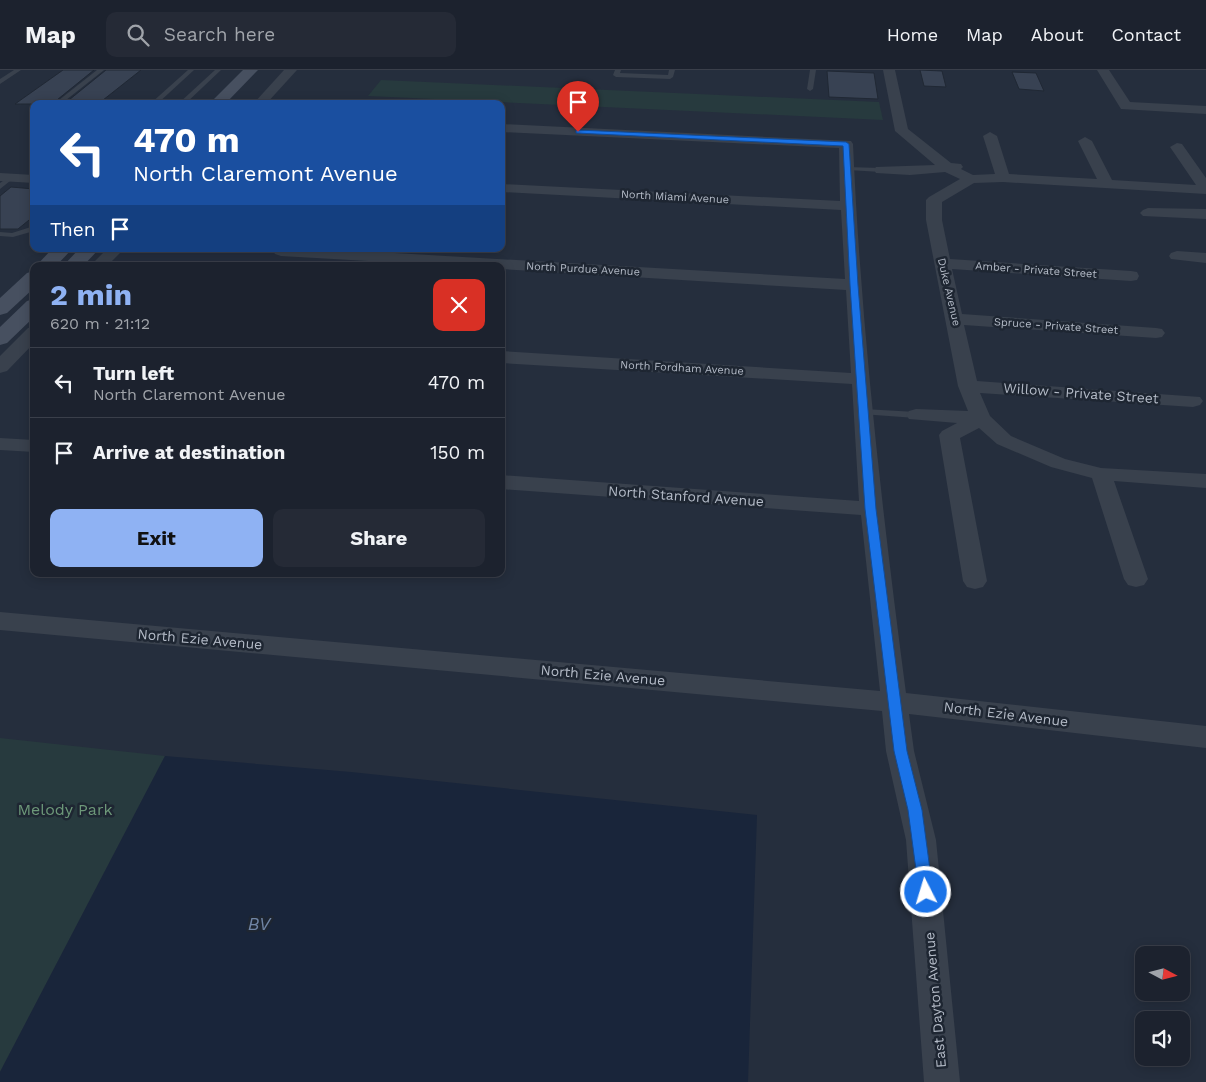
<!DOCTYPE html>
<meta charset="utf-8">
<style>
body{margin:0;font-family:"Work Sans",sans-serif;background:#252a36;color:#f1f3f6;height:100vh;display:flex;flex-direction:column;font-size:19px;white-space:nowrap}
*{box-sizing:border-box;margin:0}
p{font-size:16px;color:#a0a4aa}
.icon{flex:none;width:28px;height:28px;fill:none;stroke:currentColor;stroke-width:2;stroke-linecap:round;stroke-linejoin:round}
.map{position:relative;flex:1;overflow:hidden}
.details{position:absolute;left:30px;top:192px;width:475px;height:315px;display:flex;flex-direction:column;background:#1c222e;border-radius:10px;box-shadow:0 2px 12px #0003,0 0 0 1px #3a3f4a}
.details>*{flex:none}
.banner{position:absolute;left:30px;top:30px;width:475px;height:152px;border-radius:10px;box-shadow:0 2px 12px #0003,0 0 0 1px #3a3f4a;background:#1a4fa0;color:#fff;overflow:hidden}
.needle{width:32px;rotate:97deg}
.fabs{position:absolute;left:1135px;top:876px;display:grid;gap:10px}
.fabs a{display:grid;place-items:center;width:55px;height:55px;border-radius:10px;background:#1c222e;box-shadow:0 2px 12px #0003,0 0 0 1px #3a3f4a;font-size:25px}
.pin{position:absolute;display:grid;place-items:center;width:42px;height:42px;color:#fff;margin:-51px -21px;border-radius:50% 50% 50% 0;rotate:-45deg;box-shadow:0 0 5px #0007}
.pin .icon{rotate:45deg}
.me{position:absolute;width:55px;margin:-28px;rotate:355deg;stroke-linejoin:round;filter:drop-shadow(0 0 4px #0008)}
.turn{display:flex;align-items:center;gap:18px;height:105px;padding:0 20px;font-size:22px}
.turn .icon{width:65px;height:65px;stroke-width:2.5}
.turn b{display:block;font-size:35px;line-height:42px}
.then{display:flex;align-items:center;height:48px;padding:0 20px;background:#0003;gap:10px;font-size:19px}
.round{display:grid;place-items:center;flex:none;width:52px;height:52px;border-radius:10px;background:#252a36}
.headline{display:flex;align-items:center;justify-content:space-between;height:85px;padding:0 20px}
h1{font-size:30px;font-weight:700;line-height:38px;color:#8fb2f3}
.cta{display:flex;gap:10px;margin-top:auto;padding:10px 20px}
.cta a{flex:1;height:58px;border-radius:10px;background:#8fb2f3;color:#111;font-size:20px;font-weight:700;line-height:58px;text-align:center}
.cta a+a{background:#252a36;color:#f1f3f6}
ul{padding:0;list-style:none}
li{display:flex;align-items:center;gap:15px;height:70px;padding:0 20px;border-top:1px solid #3a3f4a}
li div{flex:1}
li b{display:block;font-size:19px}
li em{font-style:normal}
header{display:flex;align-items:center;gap:30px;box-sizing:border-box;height:70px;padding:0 25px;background:#1c222e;border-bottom:1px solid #3a3f4a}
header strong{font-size:24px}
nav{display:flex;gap:28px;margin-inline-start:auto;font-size:18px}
.search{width:350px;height:45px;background:#252a36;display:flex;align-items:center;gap:12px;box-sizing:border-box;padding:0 18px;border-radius:10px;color:#a0a4aa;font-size:19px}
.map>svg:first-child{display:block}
.green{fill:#273a3e}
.water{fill:#19253a}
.building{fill:#384253;stroke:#202834}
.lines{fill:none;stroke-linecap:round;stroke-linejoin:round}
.service{fill:#39414d;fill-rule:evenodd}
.minor{fill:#39414d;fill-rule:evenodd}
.secondary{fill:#475060;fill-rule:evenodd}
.route{fill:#1a73e8;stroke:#114b97}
.labels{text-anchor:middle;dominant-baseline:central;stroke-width:5;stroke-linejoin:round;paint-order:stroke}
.far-street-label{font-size:11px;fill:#b5bcc8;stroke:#1e2632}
.street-label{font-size:14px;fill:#b5bcc8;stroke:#1e2632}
.near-park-label{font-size:16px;fill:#6d9879;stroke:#1e2632}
.near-water-label{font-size:18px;font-style:italic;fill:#7085a5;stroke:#1e2632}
</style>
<header>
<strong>Map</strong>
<div class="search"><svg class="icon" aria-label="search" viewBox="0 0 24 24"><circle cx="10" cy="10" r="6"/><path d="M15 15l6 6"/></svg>Search here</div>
<nav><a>Home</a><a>Map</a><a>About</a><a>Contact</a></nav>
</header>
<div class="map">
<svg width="1206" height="1012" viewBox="0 0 1206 1012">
<rect width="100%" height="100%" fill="#252e3d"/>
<g class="green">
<path d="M381 10 879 32 883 50 368 26Z"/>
<path d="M0 668 165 686 0 1002Z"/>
</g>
<path class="water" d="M165 686 351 702 757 745 748 1012H0V1002Z"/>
<g class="building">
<path d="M63 0H94L52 34H15Z"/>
<path d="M106 0H141L98 34H64Z"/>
<path d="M920 0 942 1 946 17 924 16Z"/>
<path d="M827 1 874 3 878 29 829 27Z"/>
<path d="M1012 2 1036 3 1044 21 1019 19Z"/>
<path d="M11 117 34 119V146L18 159H0V126Z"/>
</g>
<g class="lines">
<g class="service">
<path d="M14 0H21L0 14V9Z"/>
<path d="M97 0H104L61 34H54Z"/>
<path d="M188 0H194L157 34H150Z"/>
<path d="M215 0H221L185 34H178Z"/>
<path d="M615 0H621L620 3 668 5 669 0H675L673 7 670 9 616 7 613 5Z"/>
<path d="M810 0H816L813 19 810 21 807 19Z"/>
<path d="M846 97 881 98 884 100 881 102 848 100 846 99Z"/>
<path d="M10 106 15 107 0 119V113Z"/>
<path d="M34 156V161L13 167 0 166V162L12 163Z"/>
<path d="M864 339 916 342 921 345 916 348 861 344V340Z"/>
</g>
<g class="minor">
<path d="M284 0H297L266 34H253Z"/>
<path d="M883 0H895L908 59 951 93 961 94 963 97 961 99 973 105 995 104 983 66 990 62 997 66 1009 104 1097 109 1078 71 1085 67 1092 71 1112 110 1196 115 1170 77 1177 73 1182 74 1206 108V124L1003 112 974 113 942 132V150L950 189 1131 201 1137 202 1139 206 1137 210 1131 211 952 199 962 244 1156 258 1162 259 1165 263 1162 267 1156 268 964 255 977 311 1200 327 1203 331 1200 335 1193 337 980 323 990 346 1011 366 1065 389 1101 398 1206 404V418L1114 411 1148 509 1144 515 1136 517 1128 515 1124 509 1092 408 1051 397 997 374 979 358 960 368 987 511 983 517 975 519 967 517 963 511 939 365 942 361 957 353 909 349 906 345 909 341 916 339 968 341 958 316 926 150V130L929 127 960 109 945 102 910 105 876 103 874 100 876 97 935 95 895 61Z"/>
<path d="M1097 0H1109L1130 32 1206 36V44L1121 39Z"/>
<path d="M501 54 851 71 853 74C861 258 882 440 906 623L1206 656V678L909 644 914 681 936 770 960 1012H924L906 770 886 681 882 641 0 560V542L880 621 861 445 501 419V405L859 431 852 314 501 293V281L851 303 846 220 501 199V196H455L281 186 275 184 273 181 274 179H325L845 209 841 140 501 122V114L840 131 839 78 501 62Z"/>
<path d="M0 103 34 105V113L0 111Z"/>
<path d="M1148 138 1206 139V149L1143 146 1140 143 1143 140Z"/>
<path d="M107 179H124L107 196H90Z"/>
<path d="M1177 181 1206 183V193L1171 189 1169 186 1171 183Z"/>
<path d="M34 257V273L7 301 0 303V286L28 258Z"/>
<path d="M0 368 34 370V382L0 380Z"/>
</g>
<g class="secondary">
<path d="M243 0H258L225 34H209Z"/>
<path d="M52 179H72L56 196H36Z"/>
<path d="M79 179H99L83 196H63Z"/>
<path d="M34 201V218L7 243 0 245V228L27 203Z"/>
<path d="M34 229V247L7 273 0 275V257L27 231Z"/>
</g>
</g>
<path class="route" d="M578 60 846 72 849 74 858 215 876 439 907 681 922 740 933 822 931 827 926 829 921 827 919 822 908 740 894 681 865 439 850 215 843 76 576 63V60Z"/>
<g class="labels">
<g class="far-street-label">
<text transform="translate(675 127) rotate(3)">North Miami Avenue</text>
<text transform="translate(583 199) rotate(3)">North Purdue Avenue</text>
<text transform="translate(1036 200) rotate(4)">Amber - Private Street</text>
<text transform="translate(949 222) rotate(77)">Duke Avenue</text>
<text transform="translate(1056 256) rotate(4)">Spruce - Private Street</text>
<text transform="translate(682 298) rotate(3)">North Fordham Avenue</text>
</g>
<g class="street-label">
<text transform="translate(1081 323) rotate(4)">Willow - Private Street</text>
<text transform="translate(686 426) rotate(4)">North Stanford Avenue</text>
<text transform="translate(200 569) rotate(5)">North Ezie Avenue</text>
<text transform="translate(603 605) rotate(5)">North Ezie Avenue</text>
<text transform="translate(1006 644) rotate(7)">North Ezie Avenue</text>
<text transform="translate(935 930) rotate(-95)">East Dayton Avenue</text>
</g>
<g class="near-park-label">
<text x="65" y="739">Melody Park</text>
</g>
<g class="near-water-label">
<text x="259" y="853">BV</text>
</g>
</g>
</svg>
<div class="fabs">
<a><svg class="needle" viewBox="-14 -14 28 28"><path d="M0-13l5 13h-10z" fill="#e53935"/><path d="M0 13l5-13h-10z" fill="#a0a4aa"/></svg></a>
<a><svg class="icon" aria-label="sound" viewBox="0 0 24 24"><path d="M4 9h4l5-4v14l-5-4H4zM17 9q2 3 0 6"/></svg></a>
</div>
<div class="pin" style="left:578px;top:62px;background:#d93025"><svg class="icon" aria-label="arrive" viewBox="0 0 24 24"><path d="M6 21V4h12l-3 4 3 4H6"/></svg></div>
<svg class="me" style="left:926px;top:822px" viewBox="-20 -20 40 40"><circle r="17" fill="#1a73e8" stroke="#fff" stroke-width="3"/><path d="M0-11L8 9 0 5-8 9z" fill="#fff"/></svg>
<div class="banner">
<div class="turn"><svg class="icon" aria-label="left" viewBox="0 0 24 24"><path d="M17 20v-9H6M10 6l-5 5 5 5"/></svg><div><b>470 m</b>North Claremont Avenue</div></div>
<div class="then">Then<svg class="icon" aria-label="arrive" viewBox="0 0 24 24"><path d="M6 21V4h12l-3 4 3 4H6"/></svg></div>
</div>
<section class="details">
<div class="headline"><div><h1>2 min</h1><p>620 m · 21:12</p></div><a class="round" style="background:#d93025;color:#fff"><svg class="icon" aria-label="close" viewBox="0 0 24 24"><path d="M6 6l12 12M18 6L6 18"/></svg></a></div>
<ul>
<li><svg class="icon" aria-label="left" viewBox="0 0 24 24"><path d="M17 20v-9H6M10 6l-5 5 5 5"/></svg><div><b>Turn left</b><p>North Claremont Avenue</p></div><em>470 m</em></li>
<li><svg class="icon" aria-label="arrive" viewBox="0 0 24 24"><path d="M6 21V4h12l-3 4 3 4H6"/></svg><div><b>Arrive at destination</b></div><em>150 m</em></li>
</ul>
<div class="cta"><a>Exit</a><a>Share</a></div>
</section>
</div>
